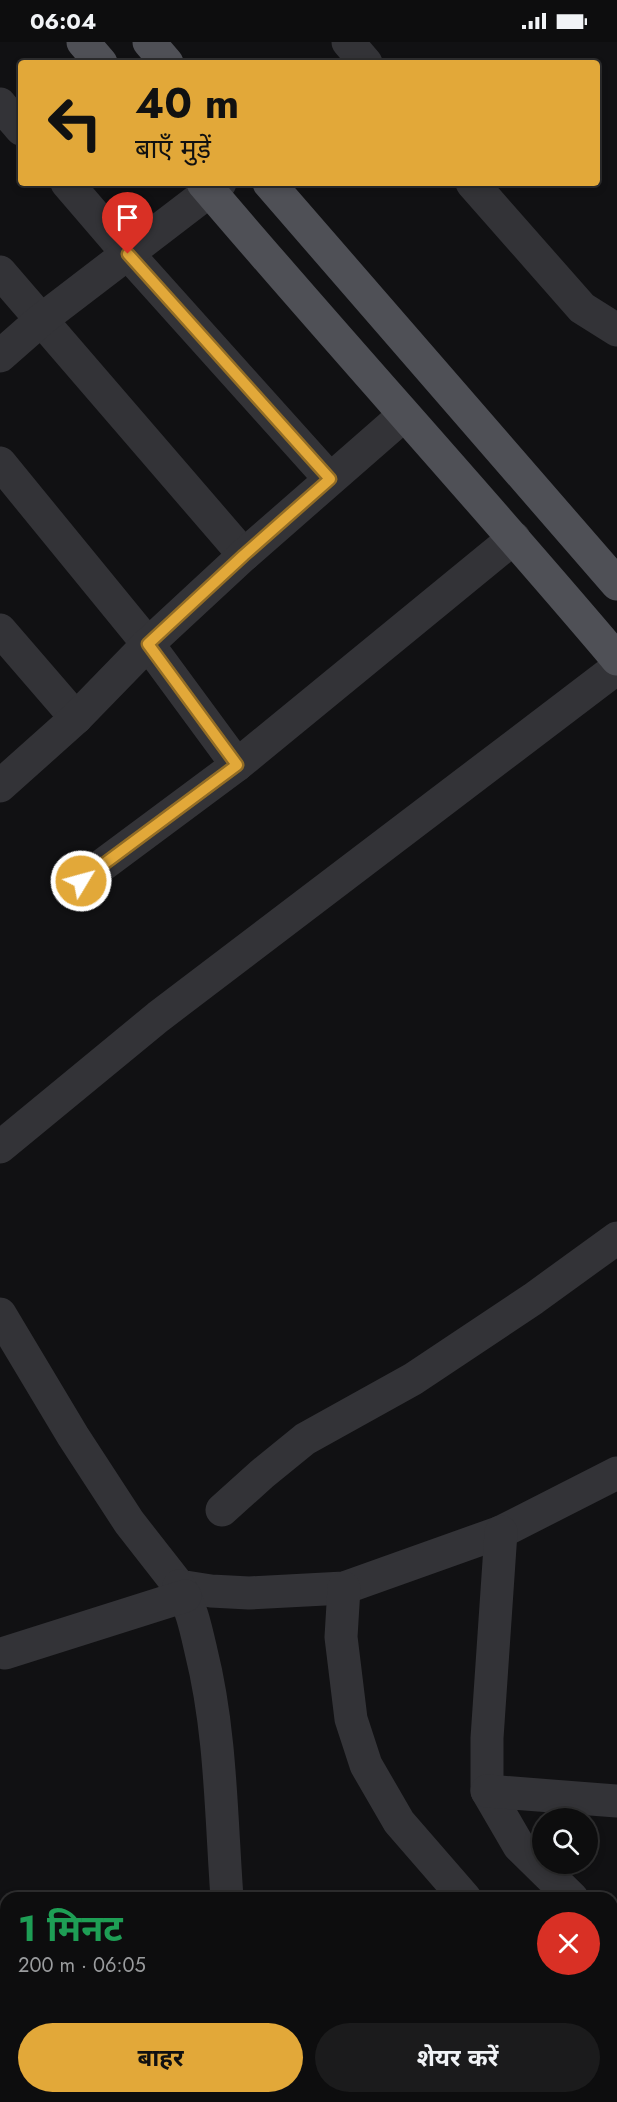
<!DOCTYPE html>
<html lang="hi">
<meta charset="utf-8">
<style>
body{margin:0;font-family:Jost,"Noto Sans Devanagari",sans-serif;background:#1b1b1c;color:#f1f3f6;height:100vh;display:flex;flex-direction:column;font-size:22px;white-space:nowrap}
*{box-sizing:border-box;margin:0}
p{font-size:20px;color:#9a9c9e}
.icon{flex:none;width:33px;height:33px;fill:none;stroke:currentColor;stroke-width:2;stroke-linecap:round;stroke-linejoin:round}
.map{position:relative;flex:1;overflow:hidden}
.panel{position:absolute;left:0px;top:1850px;width:618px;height:212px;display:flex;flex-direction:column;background:#0d0d0e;border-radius:18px 18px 0 0;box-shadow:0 3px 9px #0003,0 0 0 2px #2d2d2e}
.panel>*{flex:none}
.hud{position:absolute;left:18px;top:18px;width:582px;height:126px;border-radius:6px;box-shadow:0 3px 9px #0003,0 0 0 2px #2d2d2e;background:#e2a839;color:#111;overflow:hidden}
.fabs{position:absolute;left:532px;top:1766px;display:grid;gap:12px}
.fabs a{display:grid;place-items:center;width:66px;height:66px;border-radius:50%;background:#0d0d0e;box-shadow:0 3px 9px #0003,0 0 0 2px #2d2d2e;font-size:30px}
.pin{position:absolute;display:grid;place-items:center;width:51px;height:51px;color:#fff;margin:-62px -26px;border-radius:50% 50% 50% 0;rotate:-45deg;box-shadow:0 0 6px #0007}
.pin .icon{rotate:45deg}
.me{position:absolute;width:66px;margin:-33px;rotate:53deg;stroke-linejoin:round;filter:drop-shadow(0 0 4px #0008)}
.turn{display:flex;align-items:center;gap:21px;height:126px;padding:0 18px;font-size:27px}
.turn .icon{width:78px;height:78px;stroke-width:2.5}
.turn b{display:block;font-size:42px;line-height:51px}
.round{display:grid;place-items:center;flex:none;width:63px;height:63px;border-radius:32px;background:#1b1b1c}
.headline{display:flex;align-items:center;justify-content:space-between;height:102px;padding:0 18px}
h1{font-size:36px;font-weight:700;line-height:45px;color:#1e9e55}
.button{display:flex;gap:12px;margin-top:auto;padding:12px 18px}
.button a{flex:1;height:69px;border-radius:36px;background:#e2a839;color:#111;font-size:24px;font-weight:700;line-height:69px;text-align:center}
.button a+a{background:#1b1b1c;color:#f1f3f6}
.status{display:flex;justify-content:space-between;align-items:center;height:42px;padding:0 30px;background:#0d0d0e;direction:ltr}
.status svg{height:16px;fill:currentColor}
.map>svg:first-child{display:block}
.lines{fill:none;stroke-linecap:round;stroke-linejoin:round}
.minor{stroke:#333337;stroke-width:33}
.major{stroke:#4f5056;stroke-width:33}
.route-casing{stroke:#936d25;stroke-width:15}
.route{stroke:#e2a839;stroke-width:10}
</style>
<div class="status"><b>06:04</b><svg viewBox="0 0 49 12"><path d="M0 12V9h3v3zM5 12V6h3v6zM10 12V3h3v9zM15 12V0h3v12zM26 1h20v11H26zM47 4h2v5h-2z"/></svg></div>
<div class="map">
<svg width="617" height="2060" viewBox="0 0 617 2060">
<rect width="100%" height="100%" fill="#111113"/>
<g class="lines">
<g class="minor">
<path d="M348 0 366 21"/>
<path d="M0 62 21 87"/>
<path d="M67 141 128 212 330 437"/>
<path d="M472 141 582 266 617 288"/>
<path d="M0 230 244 513"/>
<path d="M0 314 41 278 220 141"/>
<path d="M0 421 148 602 237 723"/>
<path d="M0 588 76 676"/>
<path d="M0 744 76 676 148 602 244 513 404 373"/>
<path d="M81 839 237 723 514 496"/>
<path d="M0 1105 158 975 617 626"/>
<path d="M0 1272 73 1394 129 1480 179 1544 211 1549 249 1551 344 1546 501 1490 617 1431"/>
<path d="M222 1468 262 1432 305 1397 413 1337 533 1257 617 1196"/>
<path d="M501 1490 487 1696V1749L519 1804 572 1856"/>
<path d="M179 1544C191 1563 196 1587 201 1609 221 1689 221 1773 227 1856"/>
<path d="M344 1546 341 1595 351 1677 366 1723 399 1780 465 1856"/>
<path d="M5 1611 185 1554"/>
<path d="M487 1749 617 1759"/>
<path d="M612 1893 617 1898"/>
<path d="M0 1942 6 1939"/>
<path d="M612 2053 617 2060"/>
<path d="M247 2055V2060"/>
</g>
<g class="major">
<path d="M83 0 101 21"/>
<path d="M149 0 167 21"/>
<path d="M203 141C339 301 481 456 617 617"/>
<path d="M269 141 617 542"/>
</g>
</g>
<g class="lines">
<defs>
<path id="route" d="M81 839 237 723 148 602 244 513 330 437 128 212"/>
</defs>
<use href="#route" class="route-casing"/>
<use href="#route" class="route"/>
</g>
</svg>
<div class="fabs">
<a><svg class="icon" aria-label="search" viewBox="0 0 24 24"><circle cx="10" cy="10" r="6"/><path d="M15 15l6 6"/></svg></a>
</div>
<div class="pin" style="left:128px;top:212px;background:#d93025"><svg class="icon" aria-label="arrive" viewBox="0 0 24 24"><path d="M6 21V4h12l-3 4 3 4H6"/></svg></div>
<svg class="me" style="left:81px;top:839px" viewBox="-20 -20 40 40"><circle r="17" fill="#e2a839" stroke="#fff" stroke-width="3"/><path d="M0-11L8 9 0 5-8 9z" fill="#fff"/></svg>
<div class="hud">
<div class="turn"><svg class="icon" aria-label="left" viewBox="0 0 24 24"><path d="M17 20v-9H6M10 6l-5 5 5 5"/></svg><div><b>40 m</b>बाएँ मुड़ें</div></div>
</div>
<section class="panel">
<div class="headline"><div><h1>1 मिनट</h1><p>200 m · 06:05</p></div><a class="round" style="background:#d93025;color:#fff"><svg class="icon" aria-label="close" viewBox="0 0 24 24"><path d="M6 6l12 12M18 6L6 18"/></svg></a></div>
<div class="button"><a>बाहर</a><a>शेयर करें</a></div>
</section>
</div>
